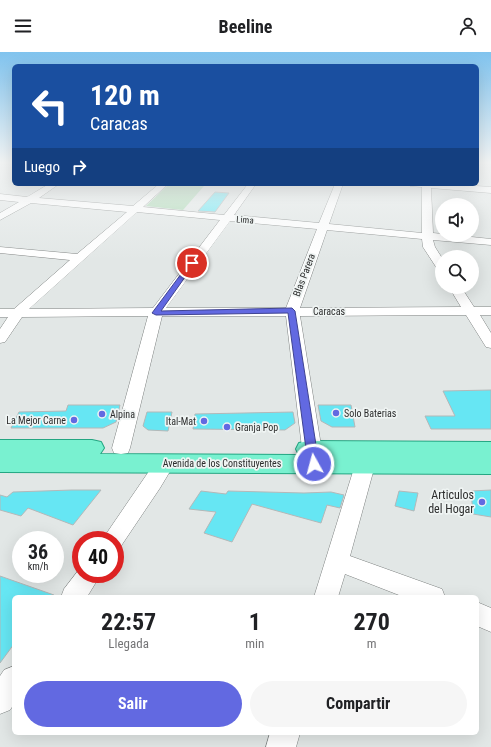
<!DOCTYPE html>
<html lang="es">
<style>
body{margin:0;font-family:"Roboto Condensed",sans-serif;background:#f6f6f6;color:#202124;height:100vh;display:flex;flex-direction:column;font-size:15px;white-space:nowrap}
*{box-sizing:border-box;margin:0}
p{font-size:13px;color:#757577}
.icon{flex:none;width:22px;height:22px;fill:none;stroke:currentColor;stroke-width:2;stroke-linecap:round;stroke-linejoin:round}
.map{position:relative;flex:1;overflow:hidden}
.side{position:absolute;left:12px;top:543px;width:467px;height:140px;display:flex;flex-direction:column;background:#fff;border-radius:6px;box-shadow:0 4px 16px #0002}
.side>*{flex:none}
.top-card{position:absolute;left:12px;top:12px;width:467px;height:122px;border-radius:6px;box-shadow:0 4px 16px #0002;background:#1a4fa0;color:#fff;overflow:hidden}
.fabs{position:absolute;left:435px;top:146px;display:grid;gap:8px}
.fabs a{display:grid;place-items:center;width:44px;height:44px;border-radius:50%;background:#fff;box-shadow:0 4px 16px #0002;font-size:20px}
.speed{position:absolute;left:12px;top:479px;display:flex;gap:8px;font-size:20px;font-weight:700;text-align:center}
.speed>*{display:grid;place-content:center;width:52px;height:52px;border-radius:50%;background:#fff;box-shadow:0 4px 16px #0002;line-height:1}
.speed small{font-size:10px;font-weight:400}
.speed .limit{border:6px solid #d22;background:#fff;color:#111}
.pin{position:absolute;display:grid;place-items:center;width:34px;height:34px;color:#fff;margin:-17px;border:2px solid #fff;border-radius:50%;box-shadow:0 1px 4px #0007}
.me{position:absolute;width:44px;margin:-22px;rotate:353deg;stroke-linejoin:round;filter:drop-shadow(0 0 3px #0008)}
.turn{display:flex;align-items:center;gap:14px;height:84px;padding:0 12px;font-size:18px}
.turn .icon{width:52px;height:52px;stroke-width:2.5}
.turn b{display:block;font-size:28px;line-height:34px}
.then{display:flex;align-items:center;height:38px;padding:0 12px;background:#0003;gap:8px;font-size:15px}
.eta{display:flex;justify-content:space-evenly;align-items:center;height:68px;text-align:center}
.eta b{font-size:24px;font-weight:700;line-height:28px}
.button{display:flex;gap:8px;margin-top:auto;padding:8px 12px}
.button a{flex:1;height:46px;border-radius:24px;background:#6269e1;color:#fff;font-size:16px;font-weight:700;line-height:46px;text-align:center}
.button a+a{background:#f6f6f6;color:#202124}
header{display:flex;justify-content:space-between;align-items:center;height:52px;padding:0 12px;background:#fff;font-size:18px;font-weight:700}
.map>svg:first-child{display:block}
.green{fill:#a7d6af}
.building{fill:#66e6f3;stroke:#b4b8b8}
.lines{fill:none;stroke-linecap:round;stroke-linejoin:round}
.minor-casing{stroke:#7e8281;stroke-width:1}
.major-casing{stroke:#24a682;stroke-width:2}
.minor{fill:#fff;fill-rule:evenodd}
.major{fill:#79f1d0;fill-rule:evenodd}
.route{fill:#6269e1;stroke:#404492}
.poi-dot{fill:#6269e1;stroke:#eff4f3;stroke-width:1.5}
.labels{text-anchor:middle;dominant-baseline:central;stroke-width:3.5;stroke-linejoin:round;paint-order:stroke}
.far-street-label{font-size:9px;fill:#2c2d2d;stroke:#eff4f3}
.street-label{font-size:10px;fill:#2c2d2d;stroke:#eff4f3}
.poi-label{font-size:10px;fill:#2c2d2d;stroke:#eff4f3;text-anchor:start}
.near-poi-label{font-size:12px;fill:#2c2d2d;stroke:#eff4f3;text-anchor:end}
</style>
<header><svg class="icon" aria-label="menu" viewBox="0 0 24 24"><path d="M4 6h16M4 12h16M4 18h16"/></svg>Beeline<svg class="icon" aria-label="person" viewBox="0 0 24 24"><circle cx="12" cy="8" r="4"/><path d="M4 21q1-7 8-7t8 7"/></svg></header>
<div class="map">
<svg width="491" height="695" viewBox="0 0 491 695">
<rect width="100%" height="100%" fill="#e2e7e6"/>
<path class="green" d="M169 132 204 134 183 158 146 154Z"/>
<g class="building">
<path d="M215 140 229 141 215 160 198 159Z"/>
<path d="M491 338V377H431L425 364H455L443 339Z"/>
<path d="M68 353H120L116 370 103 376H11L19 360 66 359Z"/>
<path d="M318 353H351L355 375H332L321 369Z"/>
<path d="M147 360H172L168 379 148 378 143 374Z"/>
<path d="M293 360 295 371 285 378 193 377 195 362Z"/>
<path d="M72 438H101L73 473 28 456 21 464 0 458V443L7 445 13 440Z"/>
<path d="M491 438V465L473 462 471 439Z"/>
<path d="M201 439 226 442 228 439 304 441 331 440 344 443 340 456 327 453 321 471 252 452 232 490 204 481 216 460 189 457Z"/>
<path d="M399 439 418 441 414 459 395 454Z"/>
<path d="M0 524 54 543V545H14V592L0 611Z"/>
</g>
<g class="lines">
<defs>
<g id="minor">
<path d="M49 132H59L39 146 133 154 159 132H168L143 155 224 163 248 132H256L234 163 319 171 335 132H343L329 172 422 181V135L410 134 409 132H447L491 135V141L431 136 433 181 491 187V193L433 188 435 195 442 206V219L438 218 423 195 422 187 327 178 300 256 461 255 449 235H461L474 255H491V263H480L491 281V296L486 295 466 263 300 264 324 412 321 417 314 419 307 417 304 412 286 264H162L130 396 128 401 121 402 114 401 112 396 148 264 22 265 5 290 0 291V277L8 265H0V257H14L70 208 0 201V195L77 202 127 160 31 151 0 168V161L19 150 0 148V142L27 145ZM137 160 220 168 153 256 29 257ZM230 169 317 177 286 256H166Z"/>
<path d="M365 392 372 394 374 399 375 413 350 504 442 537 445 545H404L345 522 338 545H314L355 413 356 399 358 394Z"/>
<path d="M165 404 172 406 175 411 160 436 121 494 115 496V488H102L158 406Z"/>
<path d="M81 515V522H101L87 545H61L64 537Z"/>
<path d="M477 550 491 556V580L477 574Z"/>
<path d="M14 614V652L10 658 0 662V624L4 618Z"/>
<path d="M270 681H300L296 695H266Z"/>
</g>
<path id="major" d="M0 388H92L101 390 104 396 100 402 299 403 296 397 299 391 308 389 491 390V422L0 420Z"/>
</defs>
<use href="#minor" class="minor-casing"/>
<use href="#major" class="major-casing"/>
<use href="#minor" class="minor"/>
<use href="#major" class="major"/>
</g>
<linearGradient id="sky" x2="0" y2="1"><stop stop-color="#80c3ee"/><stop offset="0.53" stop-color="#f2f4f4"/><stop offset="1" stop-color="#f2f4f4" stop-opacity="0"/></linearGradient>
<rect width="491" height="208" fill="url(#sky)"/>
<path class="route" d="M190 210 195 211 161 259 292 256 295 259 319 412 317 414H310L308 412 288 261 156 263 152 261Z"/>
<g class="poi-dot">
<circle cx="336" cy="361" r="4"/>
<circle cx="102" cy="362" r="4"/>
<circle cx="74" cy="368" r="4"/>
<circle cx="204" cy="369" r="4"/>
<circle cx="227" cy="375" r="4"/>
<circle cx="482" cy="450" r="4"/>
</g>
<g class="labels">
<g class="far-street-label">
<text transform="translate(245 168) rotate(5)">Lima</text>
</g>
<g class="street-label">
<text transform="translate(304 223) rotate(-69)">Blas Parera</text>
<text x="329" y="259">Caracas</text>
<text x="222" y="411">Avenida de los Constituyentes</text>
</g>
<g class="poi-label">
<text x="344" y="361">Solo Baterias</text>
<text x="110" y="362">Alpina</text>
<text x="66" y="368" text-anchor="end">La Mejor Carne</text>
<text x="196" y="369" text-anchor="end">Ital-Mat</text>
<text x="235" y="375">Granja Pop</text>
</g>
<g class="near-poi-label">
<text x="474" y="443">Articulos<tspan x="474" dy="14">del Hogar</tspan></text>
</g>
</g>
</svg>
<div class="fabs">
<a><svg class="icon" aria-label="sound" viewBox="0 0 24 24"><path d="M4 9h4l5-4v14l-5-4H4zM17 9q2 3 0 6"/></svg></a>
<a><svg class="icon" aria-label="search" viewBox="0 0 24 24"><circle cx="10" cy="10" r="6"/><path d="M15 15l6 6"/></svg></a>
</div>
<div class="speed"><div>36<small>km/h</small></div><div class="limit">40</div></div>
<div class="pin" style="left:192px;top:211px;background:#d93025"><svg class="icon" aria-label="arrive" viewBox="0 0 24 24"><path d="M6 21V4h12l-3 4 3 4H6"/></svg></div>
<svg class="me" style="left:314px;top:412px" viewBox="-20 -20 40 40"><circle r="17" fill="#6269e1" stroke="#fff" stroke-width="3"/><path d="M0-11L8 9 0 5-8 9z" fill="#fff"/></svg>
<div class="top-card">
<div class="turn"><svg class="icon" aria-label="left" viewBox="0 0 24 24"><path d="M17 20v-9H6M10 6l-5 5 5 5"/></svg><div><b>120 m</b>Caracas</div></div>
<div class="then">Luego<svg class="icon" aria-label="right" viewBox="0 0 24 24"><path d="M7 20v-9h11M14 6l5 5-5 5"/></svg></div>
</div>
<section class="side">
<div class="eta">
<div><b>22:57</b><p>Llegada</p></div>
<div><b>1</b><p>min</p></div>
<div><b>270</b><p>m</p></div>
</div>
<div class="button"><a>Salir</a><a>Compartir</a></div>
</section>
</div>
